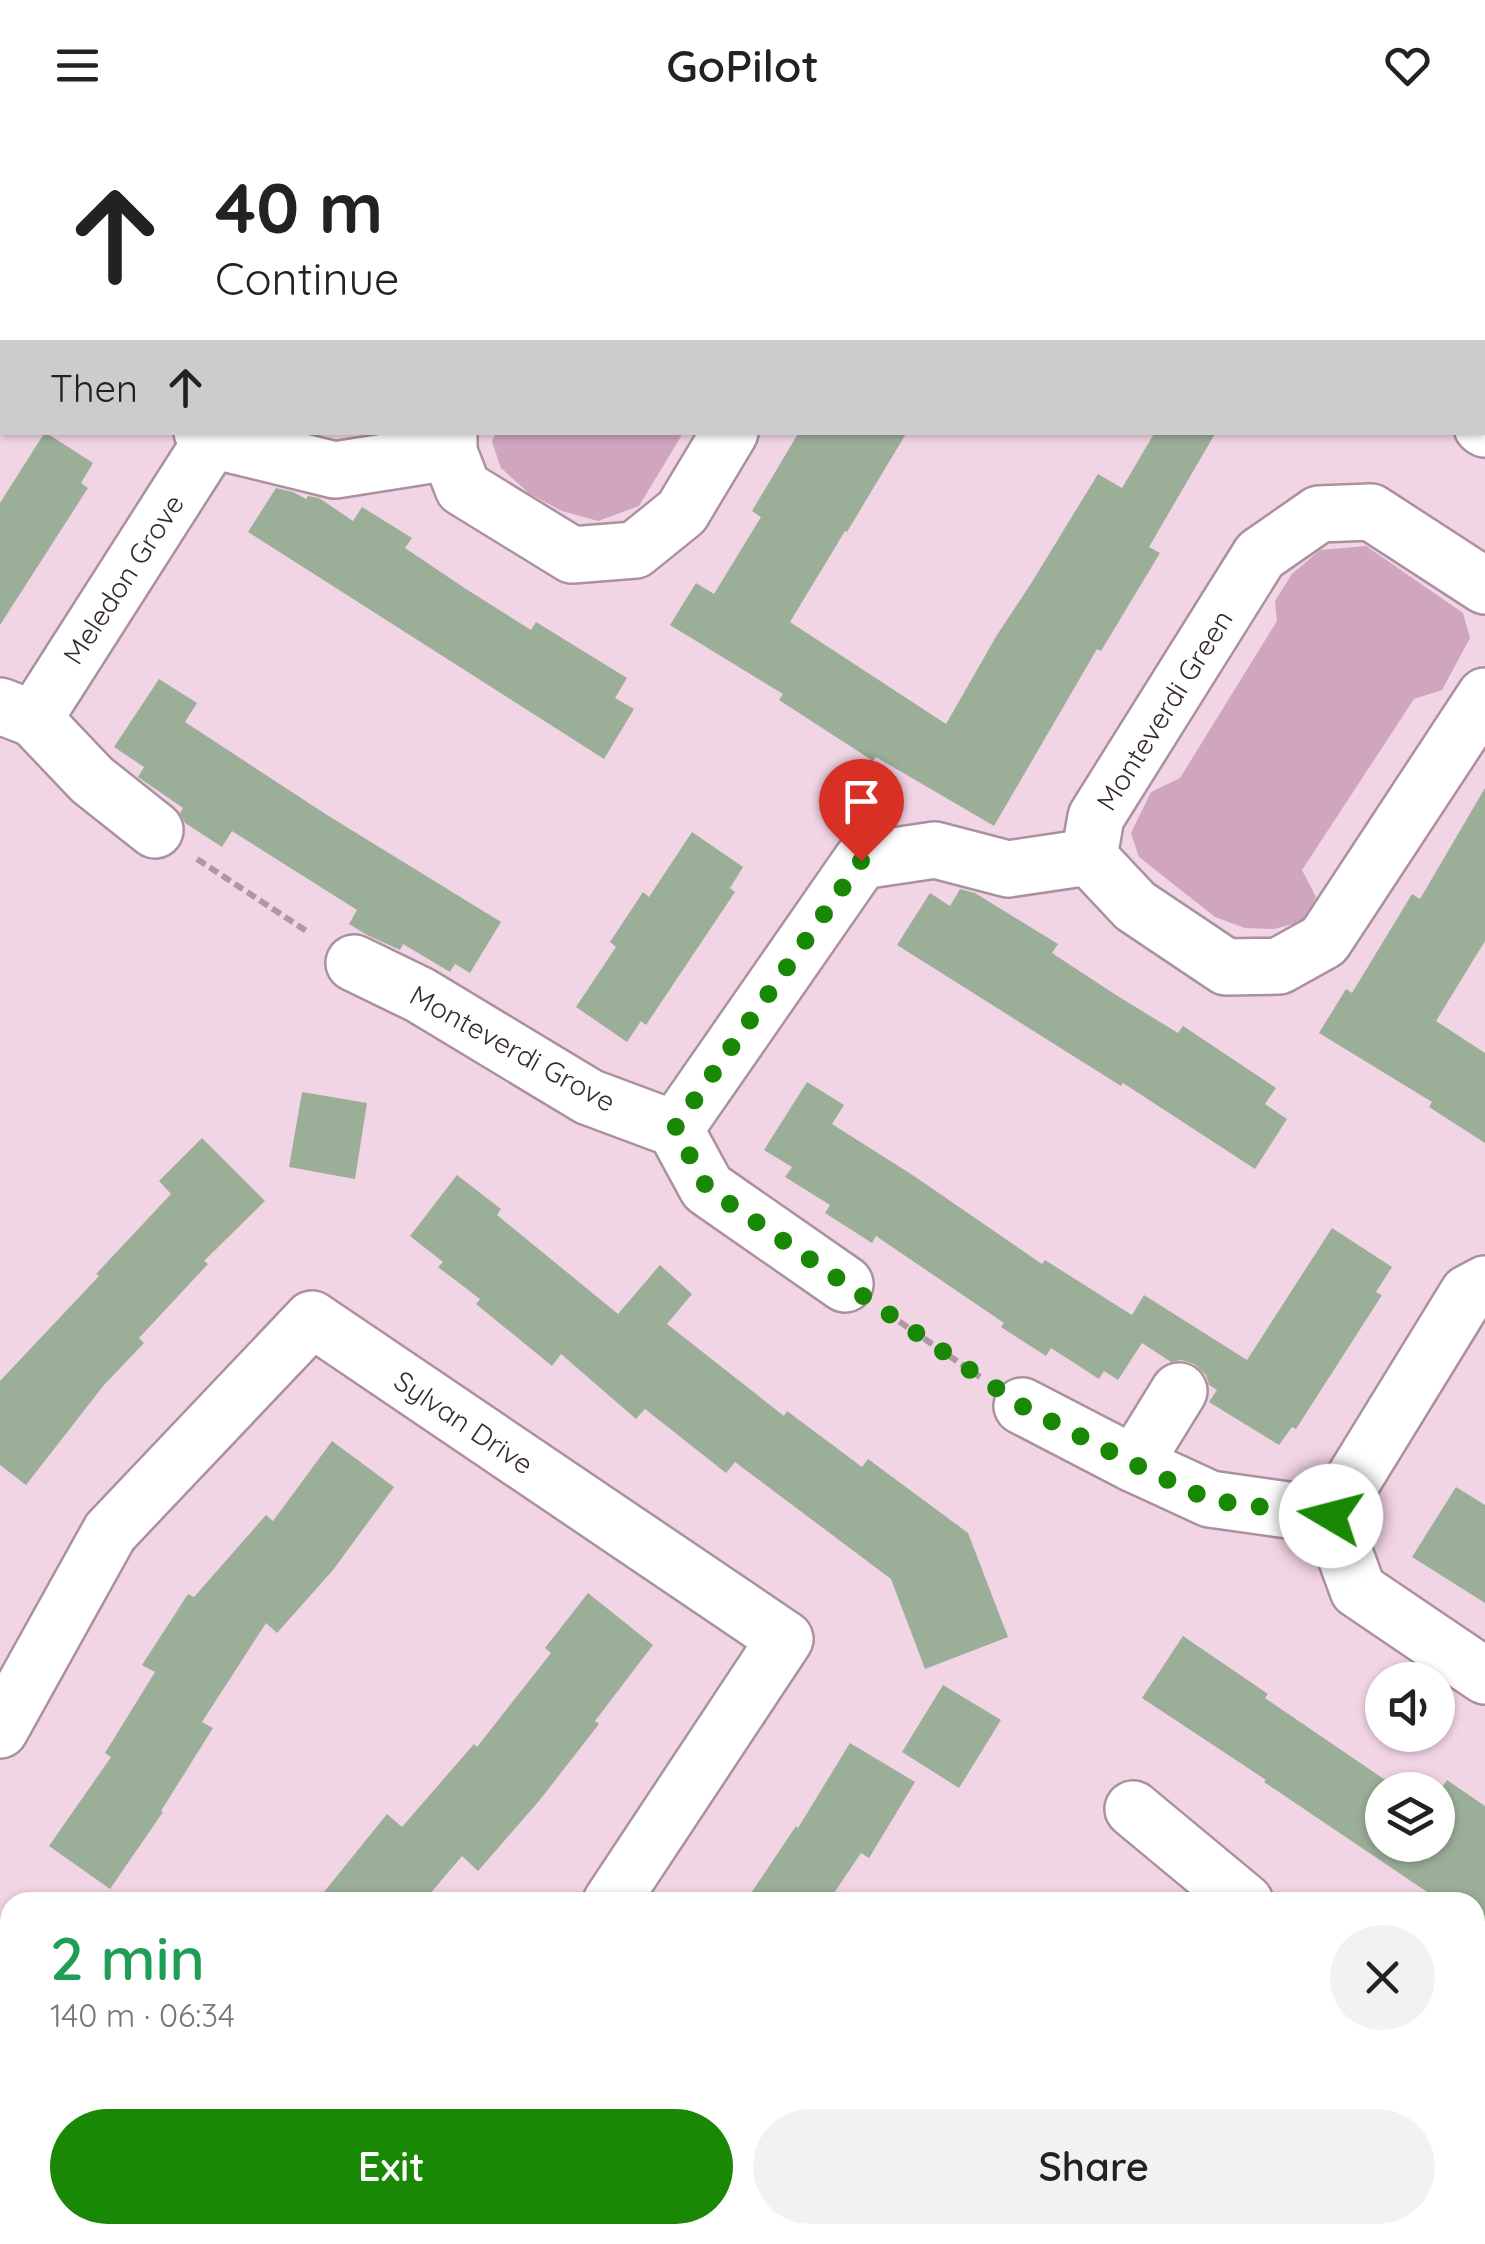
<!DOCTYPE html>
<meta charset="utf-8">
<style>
body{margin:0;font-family:Quicksand,sans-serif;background:#f2f2f2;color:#222;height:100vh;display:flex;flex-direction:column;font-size:38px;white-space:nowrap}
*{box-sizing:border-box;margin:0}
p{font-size:32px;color:#767676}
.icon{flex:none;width:55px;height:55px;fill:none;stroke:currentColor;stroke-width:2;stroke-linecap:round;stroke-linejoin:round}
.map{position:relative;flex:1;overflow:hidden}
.drawer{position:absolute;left:0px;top:1762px;width:1485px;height:352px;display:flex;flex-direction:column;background:#fff;border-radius:30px 30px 0 0;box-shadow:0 2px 8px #0004}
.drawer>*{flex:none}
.top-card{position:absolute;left:0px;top:0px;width:1485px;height:305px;box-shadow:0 2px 8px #0004;background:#fff;color:#222;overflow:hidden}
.controls{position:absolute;left:1365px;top:1532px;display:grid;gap:20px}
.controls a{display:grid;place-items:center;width:90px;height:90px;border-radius:50%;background:#fff;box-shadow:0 2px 8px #0004;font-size:50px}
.pin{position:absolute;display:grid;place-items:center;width:85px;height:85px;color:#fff;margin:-102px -42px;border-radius:50% 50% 50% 0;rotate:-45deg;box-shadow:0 0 10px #0007}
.pin .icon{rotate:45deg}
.me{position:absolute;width:110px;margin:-55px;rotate:278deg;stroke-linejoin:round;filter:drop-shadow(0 0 8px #0008)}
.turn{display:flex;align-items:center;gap:35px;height:210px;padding:0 50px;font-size:45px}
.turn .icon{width:130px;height:130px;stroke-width:2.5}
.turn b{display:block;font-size:70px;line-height:85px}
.then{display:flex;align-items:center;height:95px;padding:0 50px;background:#0003;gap:20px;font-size:38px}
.round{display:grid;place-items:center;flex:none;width:105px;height:105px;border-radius:52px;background:#f2f2f2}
.overview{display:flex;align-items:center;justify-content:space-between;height:170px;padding:0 50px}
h1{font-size:60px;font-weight:600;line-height:75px;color:#1e9e55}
.primary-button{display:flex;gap:20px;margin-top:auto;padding:20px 50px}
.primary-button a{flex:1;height:115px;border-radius:60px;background:#198905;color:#fff;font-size:40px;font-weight:600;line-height:115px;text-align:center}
.primary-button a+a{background:#f2f2f2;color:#222}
header{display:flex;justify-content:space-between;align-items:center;height:130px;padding:0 50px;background:#fff;font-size:45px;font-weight:600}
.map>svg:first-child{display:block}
.green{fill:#d0a5be}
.building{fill:#9bae98}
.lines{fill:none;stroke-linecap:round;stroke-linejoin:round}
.minor-casing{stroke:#ab91a0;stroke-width:60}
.path{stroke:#ae98a4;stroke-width:6;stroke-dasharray:10 5;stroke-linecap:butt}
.minor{stroke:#fff;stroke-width:55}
.route{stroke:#198905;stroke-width:18;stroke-dasharray:0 32.4}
.labels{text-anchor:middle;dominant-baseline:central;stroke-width:8;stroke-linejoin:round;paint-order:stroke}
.street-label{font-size:28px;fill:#362b31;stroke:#fff}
</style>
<header><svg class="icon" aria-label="menu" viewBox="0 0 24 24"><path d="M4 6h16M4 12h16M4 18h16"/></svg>GoPilot<svg class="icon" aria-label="heart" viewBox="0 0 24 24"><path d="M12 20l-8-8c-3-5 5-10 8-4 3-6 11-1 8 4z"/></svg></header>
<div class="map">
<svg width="1485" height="2114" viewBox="0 0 1485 2114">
<rect width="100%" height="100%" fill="#f2d5e5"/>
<g class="green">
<path d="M495 303V302L683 303 639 376 598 391 562 381 530 364 501 338 492 312Z"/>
<path d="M1366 416 1463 483 1470 508 1442 560 1414 569 1302 740 1316 767 1304 791 1274 799 1245 798 1215 787 1139 727 1131 703 1151 662 1180 648 1277 491 1275 471 1292 444 1320 420Z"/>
</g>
<g class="building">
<path d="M45 302 93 333 81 353 88 358 0 495V373Z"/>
<path d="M799 302H907L847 402 845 401 790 492 946 594 997 505 1032 452 1098 344 1122 358 1155 302H1216L1149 417 1160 423 1101 521 1097 519 994 696 876 627 873 631 779 570 783 564 670 495 696 453 714 464 761 387 752 381Z"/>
<path d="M276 358 293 362 306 369 308 366 319 368 353 391 362 377 412 408 405 418 466 459 531 500 536 492 627 548 615 568 634 579 604 629 248 402Z"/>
<path d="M159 549 197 573 185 592 327 685 501 792 470 843 455 834 450 842 403 814 400 820 367 805 349 794 357 780 232 701 222 717 185 693 180 683 183 678 138 647 144 637 114 617Z"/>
<path d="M1485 658V811L1436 891 1485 923V1013L1429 977 1432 972 1319 903 1346 859 1352 863 1412 764 1420 769Z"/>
<path d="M692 702 743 737 730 758 735 762 646 895 641 891 627 912 576 877 616 817 610 812 643 762 649 767Z"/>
<path d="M960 759 975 763 1058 814 1052 823 1116 865 1178 903 1183 896 1276 958 1265 974 1287 989 1255 1039 1123 953 1121 956 897 815 930 763 950 776Z"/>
<path d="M807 952 844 975 832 994 914 1046 1042 1134 1045 1130 1132 1185 1144 1165 1247 1230 1332 1098 1392 1137 1376 1162 1382 1165 1296 1299 1292 1297 1279 1315 1209 1272 1217 1260 1209 1255 1206 1245 1194 1234 1181 1230 1171 1232 1142 1213 1118 1250 1104 1241 1099 1249 1051 1218 1046 1226 1001 1197 1004 1193 876 1106 872 1113 825 1083 830 1075 785 1047 792 1037 764 1020Z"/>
<path d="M302 962 367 973 355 1049 289 1037Z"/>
<path d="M202 1008 265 1071 204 1131 208 1134 139 1208 144 1213 104 1255 26 1355 0 1335V1251L99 1146 96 1144 171 1064 159 1051Z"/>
<path d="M457 1045 501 1079 497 1085 618 1184 660 1135 692 1164 667 1194 784 1286 787 1281 862 1337 868 1329 968 1403 1008 1507 925 1539 891 1449 735 1332 726 1343 645 1279 636 1289 561 1224 552 1236 476 1174 480 1169 438 1137 443 1132 410 1106Z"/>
<path d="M332 1311 394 1357 333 1440 277 1503 266 1493 202 1592 213 1598 161 1681 163 1682 110 1759 49 1716 111 1627 105 1623 155 1542 142 1535 188 1464 194 1467 266 1385 273 1391Z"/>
<path d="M1456 1357 1485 1375V1473L1412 1427Z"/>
<path d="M588 1463 653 1515 595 1591 599 1594 539 1671 478 1741 462 1726 423 1772H316L387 1684 402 1697 474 1614 477 1617 551 1523 545 1518Z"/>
<path d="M1183 1506 1268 1564 1265 1568 1400 1660H1382V1715H1438V1664L1447 1650 1485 1676V1803L1475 1796V1772H1442L1264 1652 1266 1650 1142 1568Z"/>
<path d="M943 1555 1001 1590 959 1658 902 1622Z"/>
<path d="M850 1613 915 1652 869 1728 861 1723 828 1772H745L796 1696 798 1698Z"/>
</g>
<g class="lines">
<defs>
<g id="minor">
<path d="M705 0 710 2"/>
<path d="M1172 0 1173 2"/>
<path d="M1274 0 1276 2"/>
<path d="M629 2 631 0"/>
<path d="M1091 2 1097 0"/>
<path d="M0 17 2 14"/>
<path d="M1482 102 1485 103"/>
<path d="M0 122 2 128"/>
<path d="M1482 297 1485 299"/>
<path d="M202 302 212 310 335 340 449 322"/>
<path d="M449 302V322L463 358 572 425 635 420 682 382 730 302"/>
<path d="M1485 456 1371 382 1319 384 1260 425 1096 687 1089 727 1135 776 1226 837 1279 836 1324 811 1485 566"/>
<path d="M0 576 34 589 92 650 155 700"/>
<path d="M34 589 212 310"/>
<path d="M354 833 420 865 589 967 675 999 707 1058 845 1154"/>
<path d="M675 999 861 731 935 720 1008 739 1089 727"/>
<path d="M1022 1276 1134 1334 1210 1369 1331 1386 1358 1460 1485 1546"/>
<path d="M1134 1334 1179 1261"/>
<path d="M1331 1386 1468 1163 1485 1154"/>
<path d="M0 1600 110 1402 312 1189 785 1509 611 1772"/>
<path d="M1133 1679 1245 1772"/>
<path d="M0 1845 10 1852"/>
<path d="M1475 1928 1485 1936"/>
<path d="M378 2105 391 2114"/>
<path d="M1106 2114 1109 2105"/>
</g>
</defs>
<use href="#minor" class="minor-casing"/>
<g class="path">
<path d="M197 729 308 802"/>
<path d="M887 1183 980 1247"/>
</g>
<use href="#minor" class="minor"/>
</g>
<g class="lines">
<path class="route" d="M861 731 675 998 707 1058 1022 1276 1134 1334 1210 1370 1331 1386"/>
</g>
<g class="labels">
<g class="street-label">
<text transform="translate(123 449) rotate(-57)">Meledon Grove</text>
<text transform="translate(1164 580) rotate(-58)">Monteverdi Green</text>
<text transform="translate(513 918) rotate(29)">Monteverdi Grove</text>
<text transform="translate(464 1292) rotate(34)">Sylvan Drive</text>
</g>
</g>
</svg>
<div class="controls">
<a><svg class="icon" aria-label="sound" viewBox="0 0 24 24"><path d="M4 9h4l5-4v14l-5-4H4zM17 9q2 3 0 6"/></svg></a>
<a><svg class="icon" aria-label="layers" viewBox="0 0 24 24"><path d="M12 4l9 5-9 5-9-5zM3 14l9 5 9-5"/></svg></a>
</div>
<div class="pin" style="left:861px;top:731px;background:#d93025"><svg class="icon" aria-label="arrive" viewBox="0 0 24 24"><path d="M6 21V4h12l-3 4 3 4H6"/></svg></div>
<svg class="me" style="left:1331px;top:1386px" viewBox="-20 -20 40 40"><circle r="19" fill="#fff"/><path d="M0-13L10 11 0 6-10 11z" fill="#198905"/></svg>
<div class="top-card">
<div class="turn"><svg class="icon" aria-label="ahead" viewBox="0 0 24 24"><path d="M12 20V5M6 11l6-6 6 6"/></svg><div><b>40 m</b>Continue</div></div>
<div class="then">Then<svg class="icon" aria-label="ahead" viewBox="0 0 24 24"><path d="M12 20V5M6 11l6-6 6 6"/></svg></div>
</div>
<section class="drawer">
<div class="overview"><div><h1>2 min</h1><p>140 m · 06:34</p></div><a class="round"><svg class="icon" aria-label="close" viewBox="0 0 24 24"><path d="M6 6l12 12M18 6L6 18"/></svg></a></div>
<div class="primary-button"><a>Exit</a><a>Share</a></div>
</section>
</div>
